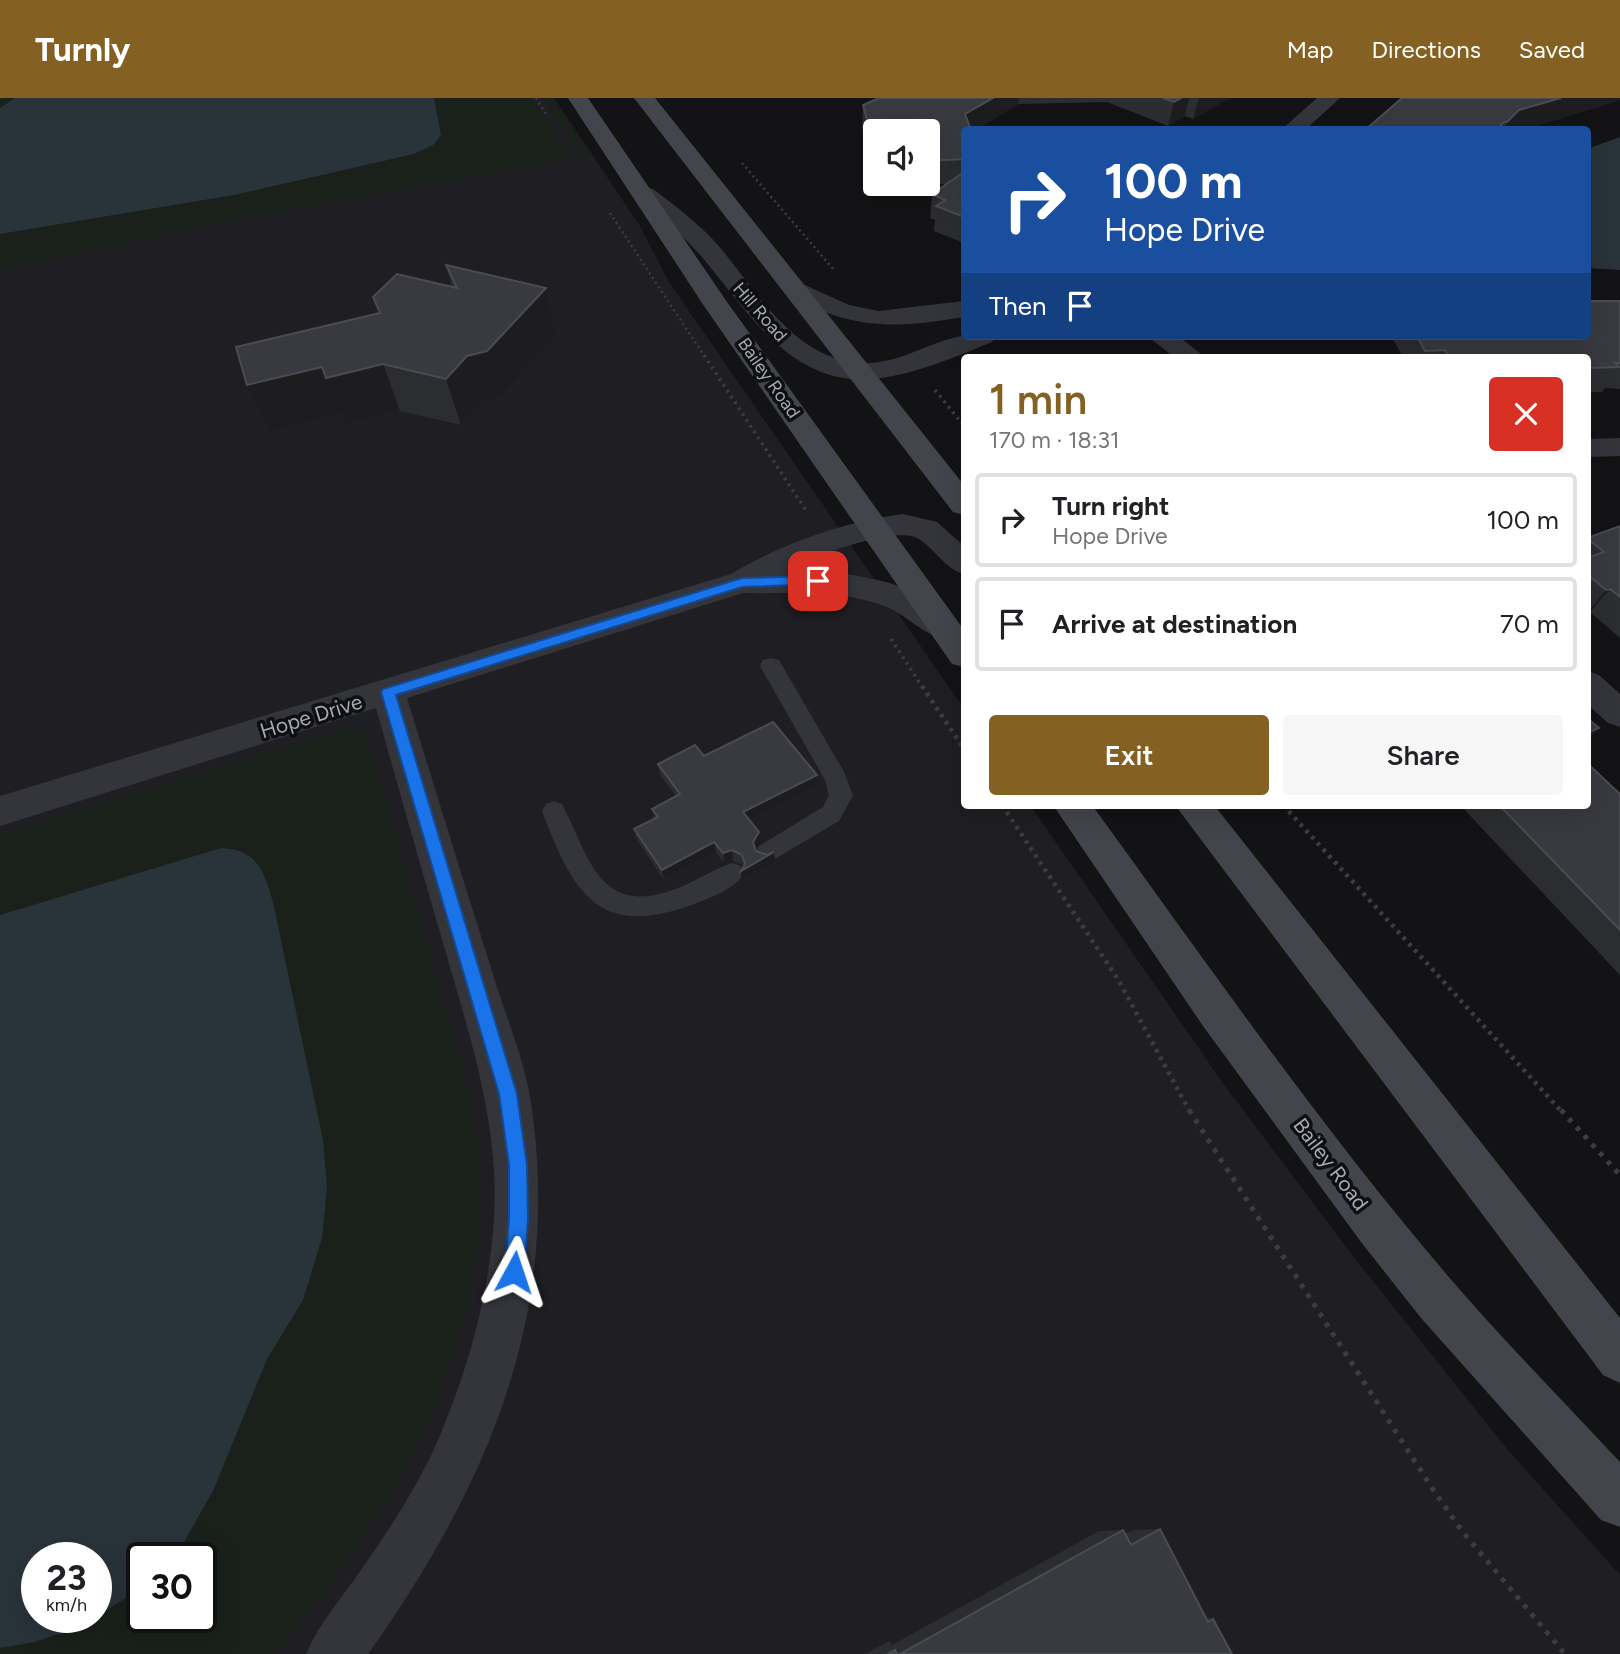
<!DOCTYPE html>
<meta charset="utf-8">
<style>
body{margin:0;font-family:Figtree,sans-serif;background:#f6f6f6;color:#202124;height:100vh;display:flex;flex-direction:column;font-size:26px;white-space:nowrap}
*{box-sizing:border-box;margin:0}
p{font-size:23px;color:#757577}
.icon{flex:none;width:38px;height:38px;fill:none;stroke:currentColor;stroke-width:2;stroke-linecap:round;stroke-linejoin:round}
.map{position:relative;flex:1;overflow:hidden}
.drawer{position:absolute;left:961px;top:256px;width:630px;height:455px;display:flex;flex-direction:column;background:#fff;border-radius:7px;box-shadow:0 7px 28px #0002}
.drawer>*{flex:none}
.guide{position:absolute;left:961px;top:28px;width:630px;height:214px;border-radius:7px;box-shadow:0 7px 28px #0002;background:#1a4fa0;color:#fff;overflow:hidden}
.fabs{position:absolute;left:863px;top:21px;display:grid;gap:14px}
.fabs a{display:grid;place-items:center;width:77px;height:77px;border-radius:7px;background:#fff;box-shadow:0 7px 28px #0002;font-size:35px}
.speed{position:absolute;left:21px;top:1444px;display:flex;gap:14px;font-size:35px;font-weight:700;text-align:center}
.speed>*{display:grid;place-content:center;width:91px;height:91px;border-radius:50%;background:#fff;box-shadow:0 7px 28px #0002;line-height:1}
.speed small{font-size:18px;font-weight:400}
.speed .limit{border:4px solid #111;border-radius:10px;background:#fff;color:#111}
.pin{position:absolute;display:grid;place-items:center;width:60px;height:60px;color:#fff;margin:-30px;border-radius:14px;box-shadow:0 4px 10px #0006}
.me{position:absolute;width:77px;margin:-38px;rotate:5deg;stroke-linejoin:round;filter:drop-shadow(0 0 5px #0008)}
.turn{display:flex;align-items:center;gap:24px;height:147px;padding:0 28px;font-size:32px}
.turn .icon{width:91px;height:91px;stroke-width:2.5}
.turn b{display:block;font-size:49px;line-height:60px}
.then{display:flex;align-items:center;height:66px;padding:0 28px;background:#0003;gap:14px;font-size:26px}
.round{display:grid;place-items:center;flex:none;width:74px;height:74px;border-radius:7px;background:#f6f6f6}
.summary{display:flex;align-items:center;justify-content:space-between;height:119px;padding:0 28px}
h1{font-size:42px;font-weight:600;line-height:52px;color:#846023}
.action{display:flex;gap:14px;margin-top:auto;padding:14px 28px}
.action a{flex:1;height:80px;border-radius:7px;background:#846023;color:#fff;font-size:28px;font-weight:600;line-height:80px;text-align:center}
.action a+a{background:#f6f6f6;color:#202124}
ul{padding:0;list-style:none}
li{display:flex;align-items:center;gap:21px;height:94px;margin:0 14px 10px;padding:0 14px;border:4px solid #e0e0e0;border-radius:7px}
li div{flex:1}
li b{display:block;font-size:26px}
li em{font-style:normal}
header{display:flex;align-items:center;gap:42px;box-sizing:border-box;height:98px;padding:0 35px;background:#846023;color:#fff}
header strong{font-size:33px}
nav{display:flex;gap:38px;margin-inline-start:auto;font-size:24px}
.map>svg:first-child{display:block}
.built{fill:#1f1f23;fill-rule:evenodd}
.green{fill:#19211a;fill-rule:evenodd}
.water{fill:#29333a;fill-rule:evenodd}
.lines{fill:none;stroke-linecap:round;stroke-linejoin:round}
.path-far3{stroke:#3a3d42;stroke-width:2.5;stroke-dasharray:2 3.5;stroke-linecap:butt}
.path-far2{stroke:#3a3d42;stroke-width:3.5;stroke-dasharray:2.5 4.5;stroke-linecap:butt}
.path-far1{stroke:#3a3d42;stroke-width:4.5;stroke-dasharray:3.5 5;stroke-linecap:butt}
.path{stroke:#3a3d42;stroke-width:5;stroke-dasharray:4.5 7;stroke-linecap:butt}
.service{fill:#34353b;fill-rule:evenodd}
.minor{fill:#34353b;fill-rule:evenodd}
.secondary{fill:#42454b;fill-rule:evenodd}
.wall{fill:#2c2d31}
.shaded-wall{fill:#1d1d20}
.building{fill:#393a3f;stroke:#4a4c52;stroke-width:2}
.route{fill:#1a73e8;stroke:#114b97;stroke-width:2}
.labels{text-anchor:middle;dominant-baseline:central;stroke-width:7;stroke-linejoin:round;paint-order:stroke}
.far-street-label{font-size:18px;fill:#a4abb7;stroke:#0e0f10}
.street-label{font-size:21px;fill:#a4abb7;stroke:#0e0f10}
</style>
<header>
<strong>Turnly</strong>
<nav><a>Map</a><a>Directions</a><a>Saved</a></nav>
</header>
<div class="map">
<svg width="1620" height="1556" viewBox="0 0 1620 1556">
<rect width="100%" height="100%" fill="#131315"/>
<path class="built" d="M0 0H554L640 128 669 184 964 611V707H1030L1225 988 1356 1162 1507 1351 1620 1477V1556H0ZM37 1460H96V1519H37ZM142 1460H201V1519H142Z"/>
<g class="green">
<path d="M0 0H531L570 61 240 121 0 172Z"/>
<path d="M542 0H554L591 57 580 59Z"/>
<path d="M349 629 360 632 369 642C392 723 415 805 438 886 453 939 471 991 478 1045 501 1228 392 1426 273 1556H0V736ZM37 1460H96V1519H37ZM142 1460H201V1519H142Z"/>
</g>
<g class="water">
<path d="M15 0H434L441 37 433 47 414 56 234 97 0 136V10Z"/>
<path d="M1620 39V172L1587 170V51Z"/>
<path d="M221 750C257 751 264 773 273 804L323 1042 327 1090 322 1140 303 1202 267 1261 213 1393 179 1453 172 1459 142 1460V1490L80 1529 35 1544 0 1550V817ZM37 1460H96V1519H37Z"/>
</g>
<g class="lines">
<g class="path-far3">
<path d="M536 0 546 16"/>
<path d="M742 65 834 172"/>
<path d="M610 115 705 259"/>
</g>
<g class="path-far2">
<path d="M704 257 807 414"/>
<path d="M935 292 964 328"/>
<path d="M891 541 923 590"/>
</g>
<g class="path-far1">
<path d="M922 588 964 651"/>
<path d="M1002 707 1119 883 1190 1014"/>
<path d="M1283 707 1562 1014"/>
</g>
<g class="path">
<path d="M1189 1012 1432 1390 1462 1433 1565 1556"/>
<path d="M1561 1012 1620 1077"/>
</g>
<g class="service">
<path d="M771 560 779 562 844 674 853 697 839 723 768 765 759 762 756 755 759 748 823 709 829 697 825 682 760 568 763 562Z"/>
<path d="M554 703 562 706C590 760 599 821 678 790 697 783 713 771 732 765L741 768 744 775C737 790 710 800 694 806 599 842 573 795 542 713L546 706Z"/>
</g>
<g class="minor">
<path d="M1317 0H1340L1305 32H1281Z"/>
<path d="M645 89 653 91C676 108 699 126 718 147 757 193 795 263 863 265 899 266 927 245 961 238 968 236 985 238 996 238L992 244C955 259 916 276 875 281 790 289 748 213 701 158 682 136 660 118 637 101L633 96 637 91Z"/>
<path d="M796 183 849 207 878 213 964 203V219C894 231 851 232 787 196L783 191 787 186Z"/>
<path d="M1147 238H1178L1205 259H1174Z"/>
<path d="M1620 340V358L1587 359V341Z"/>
<path d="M903 416 937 424 964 448V476C943 470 935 450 917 440 896 428 806 460 786 472 836 472 934 482 962 531L958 539C931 547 911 519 887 509 841 491 791 496 743 495L407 600C435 691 463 782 492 873 504 914 523 957 530 999 564 1211 489 1386 368 1556H306C319 1525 342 1500 361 1472 390 1431 419 1386 439 1340 474 1256 499 1163 494 1072 489 995 467 929 446 855 422 773 399 692 376 610L0 728V698L731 476C783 445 843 424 903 416Z"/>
<path d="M1587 573 1599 577 1620 596V629L1608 625 1587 606Z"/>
</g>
<g class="secondary">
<path d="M568 0H588L727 204 964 532V569L952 566 704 208Z"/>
<path d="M634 0H655L964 387V417L953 414Z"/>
<path d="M1053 707H1092C1209 868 1324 1034 1454 1185 1507 1246 1565 1305 1620 1364V1429L1601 1422 1421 1220 1361 1144 1203 928Z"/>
<path d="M1175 707H1214L1620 1220V1285L1603 1277Z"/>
</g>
</g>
<g class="wall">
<path d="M879 0H1230L1193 21 1185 18 1168 28 1107 4 1018 6 964 32V145L934 133 935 122 930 120 932 96 947 86 877 89V86H928V33H875V80L862 31 863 7Z"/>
<path d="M1620 2 1523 32H1365Z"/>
<path d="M446 167 546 190 556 236 500 300 481 304 461 327 400 313 345 326 341 315 270 334 379 215 373 199 452 189Z"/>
<path d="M1620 203V291L1605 290 1602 294H1587V259H1403L1391 238H1587Z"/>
<path d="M1620 428V540L1590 514 1587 515V440Z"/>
<path d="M704 658 817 687 749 722 760 745 755 751 756 753 767 757 774 754 775 764 742 783 743 767 733 763 724 765 716 754 664 782 637 742 634 731 654 721 652 711 676 698 660 677 658 666Z"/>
<path d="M1620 696V877L1460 707H1587Z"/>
<path d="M1160 1431 1206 1519 1213 1521 1232 1556H865L889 1543 892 1547 1099 1433 1123 1432 1125 1436 1133 1432Z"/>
</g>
<g class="shaded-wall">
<path d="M993 0H1019L1018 7 976 32H964L965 16Z"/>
<path d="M1181 0H1189L1185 18 1168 28 1174 4Z"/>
<path d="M1199 0H1230L1193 21Z"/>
<path d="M1561 0H1620V2L1523 32H1504L1507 24 1519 12Z"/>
<path d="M546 190 556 236 500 300 481 304 461 327 446 281 467 258Z"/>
<path d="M383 266 400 313 345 326 341 315 270 334 247 287 322 269Z"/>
<path d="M1610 491 1590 514 1587 515 1606 492Z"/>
<path d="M1599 630 1587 643V635Z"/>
<path d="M817 677V687L744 725 743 714Z"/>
<path d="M759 734 760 745 754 754 753 744Z"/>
<path d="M714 744 716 754 664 782 662 772Z"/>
<path d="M732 752 733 763 724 765 723 755Z"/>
<path d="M774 754 775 764 742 783 741 773Z"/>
</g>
<g class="building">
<path d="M879 0H993L965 16 971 32H964V61L928 63V33H875V52L863 7Z"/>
<path d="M1163 0H1181L1174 4Z"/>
<path d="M1402 0H1561L1519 12 1507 24H1504L1496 32H1365Z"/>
<path d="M964 74V119L936 108 945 102 932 96Z"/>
<path d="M446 167 546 190 487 253 467 258 446 281 383 266 326 280 322 269 247 287 236 249 380 215 373 199 397 176 457 190Z"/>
<path d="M1587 203H1620V265H1615L1619 269 1587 270V259H1449L1445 252 1425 253 1417 238H1587Z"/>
<path d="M1620 428V499L1610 491 1606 492 1587 476V460L1604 454 1587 440Z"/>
<path d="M1587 620 1599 630 1587 635Z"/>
<path d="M773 624 817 677 743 714 759 734 753 744 756 753 767 757 774 754 741 773 745 766 742 757 732 752 723 755 714 744 662 772 634 731 658 719 652 711 680 696 658 666 695 647 704 658Z"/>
<path d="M1587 665 1620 696V832L1499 707H1587Z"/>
<path d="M1160 1431 1208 1524 1213 1521 1232 1556H900L1123 1432 1131 1447Z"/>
<path d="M895 1552 897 1556H888Z"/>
</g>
<path class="route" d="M818 478 825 483 823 486 742 489 396 597 517 996 527 1067 528 1121 524 1174 521 1181 514 1184 507 1181 505 1174 509 1121V1067L499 996 381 594 383 591 742 480Z"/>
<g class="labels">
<g class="far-street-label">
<text transform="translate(760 214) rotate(49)">Hill Road</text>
<text transform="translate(769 280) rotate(55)">Bailey Road</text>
</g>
<g class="street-label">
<text transform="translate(311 618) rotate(-17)">Hope Drive</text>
<text transform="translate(1331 1066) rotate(53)">Bailey Road</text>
</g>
</g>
</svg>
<div class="fabs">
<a><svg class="icon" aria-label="sound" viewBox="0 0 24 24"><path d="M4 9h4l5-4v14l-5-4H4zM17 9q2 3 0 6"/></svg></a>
</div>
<div class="speed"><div>23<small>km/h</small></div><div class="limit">30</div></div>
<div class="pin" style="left:818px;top:483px;background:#d93025"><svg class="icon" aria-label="arrive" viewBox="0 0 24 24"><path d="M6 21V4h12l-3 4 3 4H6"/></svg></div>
<svg class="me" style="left:514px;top:1174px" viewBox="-20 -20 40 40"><path d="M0-17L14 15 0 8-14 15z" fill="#1a73e8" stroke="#fff" stroke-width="4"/></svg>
<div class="guide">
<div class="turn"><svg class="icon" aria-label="right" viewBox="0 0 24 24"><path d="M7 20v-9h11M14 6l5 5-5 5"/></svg><div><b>100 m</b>Hope Drive</div></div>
<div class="then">Then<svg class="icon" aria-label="arrive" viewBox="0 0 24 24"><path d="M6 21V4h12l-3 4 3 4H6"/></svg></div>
</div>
<section class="drawer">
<div class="summary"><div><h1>1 min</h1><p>170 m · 18:31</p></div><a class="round" style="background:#d93025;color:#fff"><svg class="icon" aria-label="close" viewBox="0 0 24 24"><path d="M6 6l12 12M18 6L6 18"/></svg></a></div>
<ul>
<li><svg class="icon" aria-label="right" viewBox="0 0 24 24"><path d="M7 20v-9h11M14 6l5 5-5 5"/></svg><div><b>Turn right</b><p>Hope Drive</p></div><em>100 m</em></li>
<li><svg class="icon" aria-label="arrive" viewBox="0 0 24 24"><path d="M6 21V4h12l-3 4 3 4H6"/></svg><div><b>Arrive at destination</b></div><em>70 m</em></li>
</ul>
<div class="action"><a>Exit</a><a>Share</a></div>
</section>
</div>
